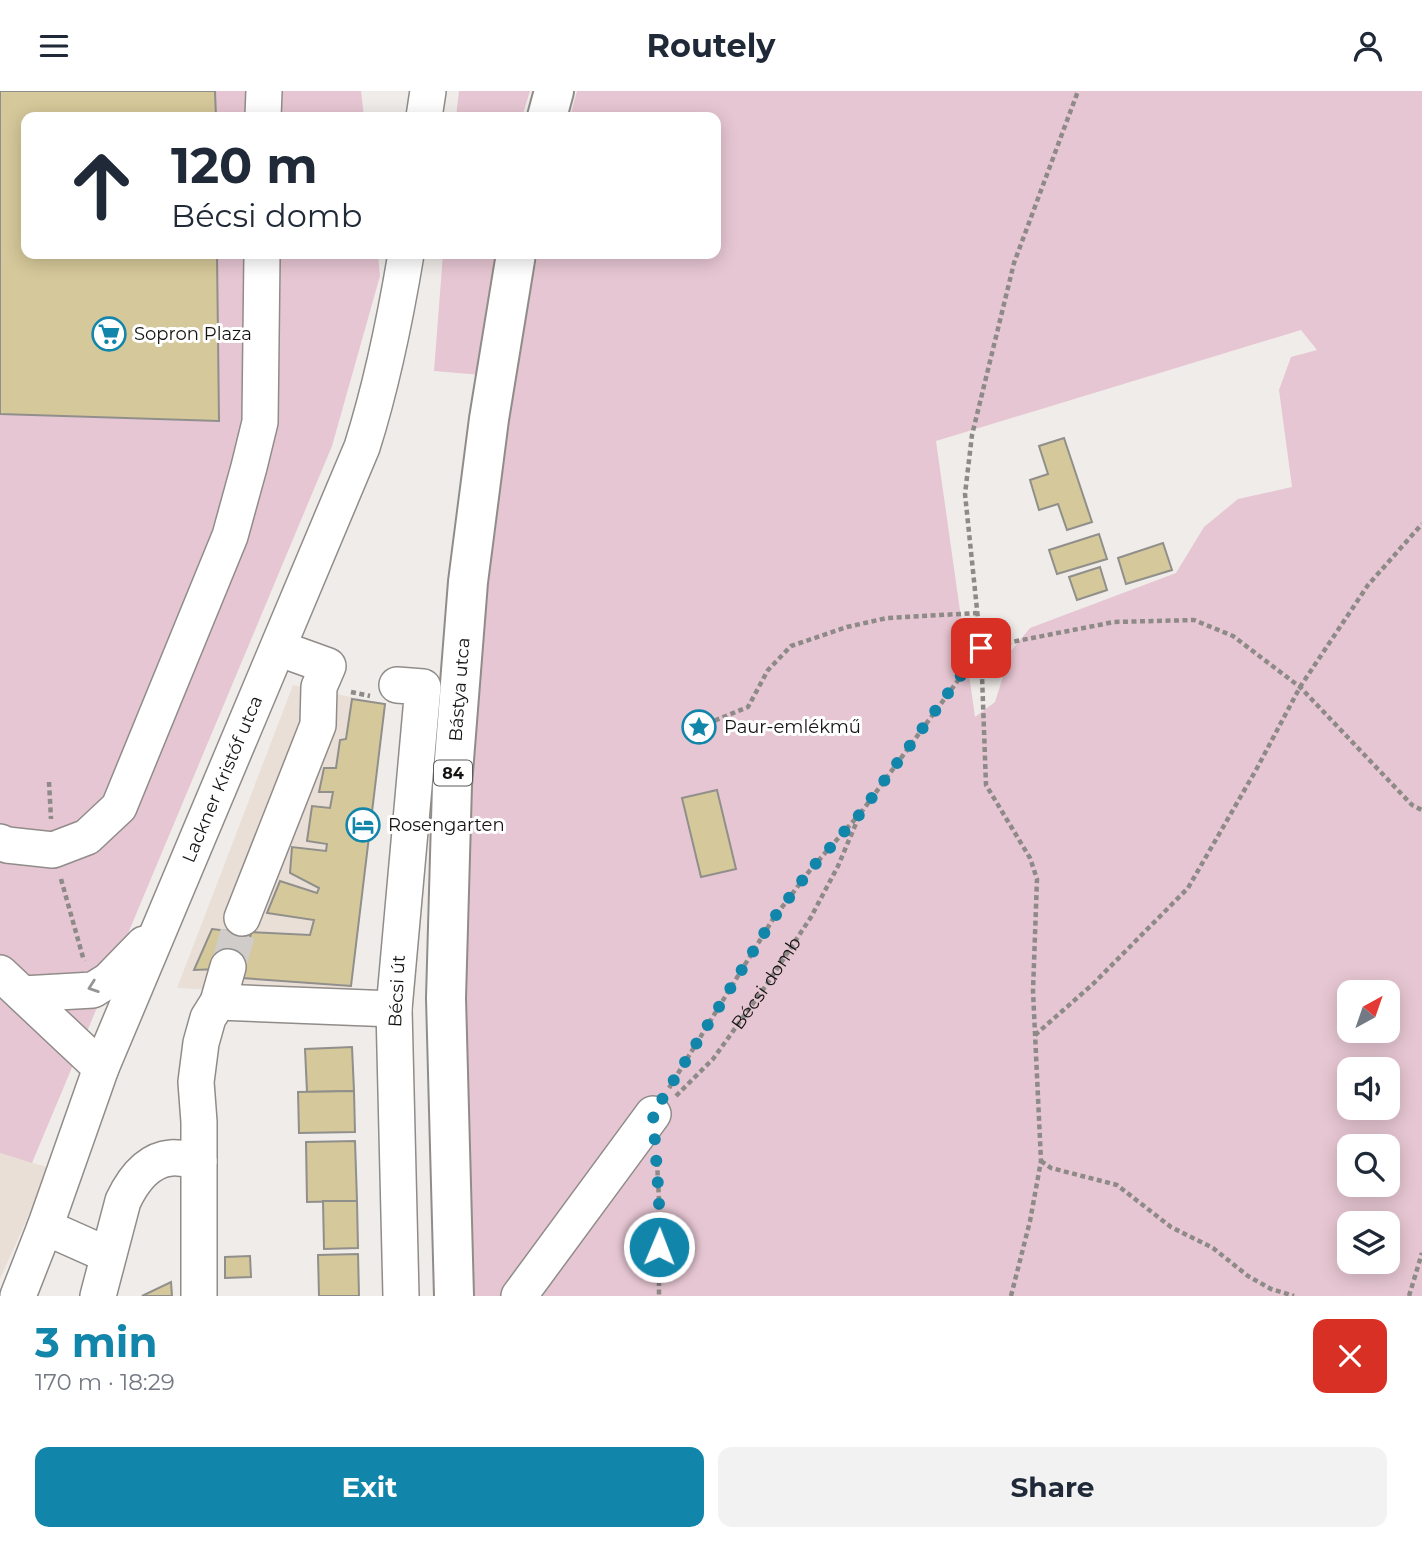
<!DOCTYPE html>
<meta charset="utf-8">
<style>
body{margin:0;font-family:Montserrat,sans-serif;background:#f2f2f3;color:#1f2937;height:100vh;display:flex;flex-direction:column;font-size:26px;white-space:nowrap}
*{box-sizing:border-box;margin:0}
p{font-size:23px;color:#747a83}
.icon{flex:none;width:38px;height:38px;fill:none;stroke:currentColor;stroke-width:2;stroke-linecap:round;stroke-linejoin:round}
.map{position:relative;height:1205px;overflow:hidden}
.side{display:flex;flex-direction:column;background:#fff;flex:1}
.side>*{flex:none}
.banner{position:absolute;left:21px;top:21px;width:700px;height:147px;border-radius:14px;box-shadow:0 4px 18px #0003;background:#fff;color:#1f2937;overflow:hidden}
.needle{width:46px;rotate:40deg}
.controls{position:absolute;left:1337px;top:889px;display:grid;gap:14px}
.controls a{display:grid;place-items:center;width:63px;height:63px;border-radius:14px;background:#fff;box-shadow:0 4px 18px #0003;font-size:35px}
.pin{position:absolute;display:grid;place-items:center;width:60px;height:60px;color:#fff;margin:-30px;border-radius:14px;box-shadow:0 4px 10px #0006}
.me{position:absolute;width:77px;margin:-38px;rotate:1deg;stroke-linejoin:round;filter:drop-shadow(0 0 5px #0008)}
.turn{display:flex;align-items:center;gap:24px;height:147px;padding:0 35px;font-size:32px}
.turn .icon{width:91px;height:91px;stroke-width:2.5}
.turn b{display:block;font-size:49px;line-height:60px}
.round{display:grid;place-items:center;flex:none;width:74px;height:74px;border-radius:14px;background:#f2f2f3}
.headline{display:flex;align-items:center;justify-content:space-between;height:119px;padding:0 35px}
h1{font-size:42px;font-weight:700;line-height:52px;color:#1285ab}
.button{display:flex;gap:14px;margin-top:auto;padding:14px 35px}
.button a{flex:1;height:80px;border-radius:14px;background:#1285ab;color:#fff;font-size:28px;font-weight:700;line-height:80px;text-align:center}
.button a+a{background:#f2f2f3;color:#1f2937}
header{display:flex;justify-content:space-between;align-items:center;height:91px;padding:0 35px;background:#fff;font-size:32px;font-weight:700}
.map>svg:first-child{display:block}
.built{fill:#eadfd7}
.green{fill:#e6c6d2;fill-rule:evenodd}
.building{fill:#d5c89a;stroke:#908f8b;stroke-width:2}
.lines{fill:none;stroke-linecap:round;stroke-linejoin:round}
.minor-tunnel{stroke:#cfccc9;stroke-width:35;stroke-dasharray:35 18;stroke-linecap:butt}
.minor-casing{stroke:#908c89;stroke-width:38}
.major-casing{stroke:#908c89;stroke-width:42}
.path{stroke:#8d8a88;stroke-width:4.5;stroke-dasharray:5 3.5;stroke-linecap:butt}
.minor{stroke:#fff;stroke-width:35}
.major{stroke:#fff;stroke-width:38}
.oneway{stroke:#969595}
.route{stroke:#1285ab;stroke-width:12;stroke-dasharray:0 21.6}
.labels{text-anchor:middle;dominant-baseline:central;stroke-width:6;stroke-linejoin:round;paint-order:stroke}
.shield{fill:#fff;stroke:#5c5a5a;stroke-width:2}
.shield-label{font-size:16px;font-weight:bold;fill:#161413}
.poi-label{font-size:18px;fill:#161413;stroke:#fff;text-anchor:start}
.street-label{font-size:18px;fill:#161413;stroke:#fff}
</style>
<header><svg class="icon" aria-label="menu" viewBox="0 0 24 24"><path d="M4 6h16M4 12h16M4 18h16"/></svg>Routely<svg class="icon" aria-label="person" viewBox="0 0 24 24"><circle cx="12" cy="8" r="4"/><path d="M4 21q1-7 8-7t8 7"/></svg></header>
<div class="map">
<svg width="1422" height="1205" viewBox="0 0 1422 1205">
<rect width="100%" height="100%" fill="#f0ece9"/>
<g class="built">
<path d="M293 594 385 613 350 907 177 897Z"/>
<path d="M0 1062 50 1077 0 1188Z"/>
</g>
<g class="green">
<path d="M0 0H361L364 26H26V163H378L380 185 332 355 32 1072 0 1062Z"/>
<path d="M459 0H530L522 26H456Z"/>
<path d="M577 0H1422V1205H472L464 903 471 690 487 463 520 243 538 163H716V26H570ZM1301 239 1317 259 1291 266 1279 299 1292 396 1238 408 1204 436 1176 482 1030 537 1011 560 995 611 975 626 936 350ZM1349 901H1388V940H1349ZM1349 978H1388V1017H1349ZM1349 1055H1388V1094H1349ZM1349 1132H1388V1171H1349Z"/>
<path d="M443 163H497L482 284 434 280Z"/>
</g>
<g class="building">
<path d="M0 0H215L216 26H26V163H217L219 330 0 323Z"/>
<path d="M1064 347 1092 431 1067 439 1058 413 1039 419 1030 389 1048 383 1039 355Z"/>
<path d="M1099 443 1107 468 1057 483 1049 459Z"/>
<path d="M1163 452 1172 479 1126 493 1118 467Z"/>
<path d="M1100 476 1107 499 1077 509 1069 486Z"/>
<path d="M352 608 385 613 351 895 242 887 251 841 310 844 314 829 267 822 280 790 317 802 319 797 290 782 292 756 326 760 327 753 307 750 312 715 330 717 333 701H319L324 677H336L340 649 346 648Z"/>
<path d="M717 699 736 778 701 786 682 707Z"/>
<path d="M212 838 229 840 220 878 194 879Z"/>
<path d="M229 840 251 841 243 882 220 878Z"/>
<path d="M352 956 354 1000 307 1001 305 958Z"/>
<path d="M354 1000 355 1041 299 1042 298 1001Z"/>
<path d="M355 1050 357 1110 307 1111 306 1051Z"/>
<path d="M323 1110H357L358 1157 324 1158Z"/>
<path d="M358 1163 359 1205H319L318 1164Z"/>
<path d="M250 1165 251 1186 225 1187V1166Z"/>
<path d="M171 1191 172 1205H142Z"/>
</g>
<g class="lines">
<path class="minor-tunnel" d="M228 876 242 827"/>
<defs>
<g id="minor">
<path d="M263 26 264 0"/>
<path d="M424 26 428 0"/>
<path d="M397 594 423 596 394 918 401 1205"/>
<path d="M0 751 7 754 53 759 87 746 119 716 230 445 249 376 260 331 262 163"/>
<path d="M242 827 318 634 319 596 328 575 278 557"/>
<path d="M0 882 101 977"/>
<path d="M23 903 93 899 109 889 144 853"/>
<path d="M218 911 394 918"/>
<path d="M45 1136 108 1164"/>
<path id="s2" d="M18 1205 45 1136 101 977 362 356C382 293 395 229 406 163"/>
<path d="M98 1205 123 1110C132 1091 147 1069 171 1067 180 1066 190 1069 199 1070"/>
<path d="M199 1205V1031L196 991 201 952 208 927 218 911 228 876"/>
<path d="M519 1205 653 1023"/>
</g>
<g id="major">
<path d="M547 26 554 0"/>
<path id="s3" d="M454 1205 446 907 452 694 468 491 489 328 516 163"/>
</g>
</defs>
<use href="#minor" class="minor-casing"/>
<use href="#major" class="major-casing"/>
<g class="path">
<path d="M981 557 1114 531 1194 529 1233 545 1300 596 1412 714 1422 719"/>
<path d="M351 601 370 605"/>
<path d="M699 636 748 616 768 579 791 555 847 536 887 527 977 522"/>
<path d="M49 691 51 728"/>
<path d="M61 788 84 870"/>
<path d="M1035 944 1093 893 1188 797 1256 679 1300 596 1368 494 1422 433"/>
<path d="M669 997 773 828 811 778 857 726"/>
<path id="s1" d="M676 1005 713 968 767 893 811 826 838 775 860 723 981 558"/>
<path d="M1041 1070 1051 1077 1117 1094 1171 1136 1213 1157 1248 1185 1271 1198 1294 1205"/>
<path d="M657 1071 659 1109V1205"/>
<path d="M1011 1205 1030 1130 1041 1070 1033 900 1037 788 1030 767 986 694 981 557 965 403 972 344 1014 172 1078 0"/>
<path d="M1409 1205 1422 1162"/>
</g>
<use href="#minor" class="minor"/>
<use href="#major" class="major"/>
</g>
<defs><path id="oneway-chevron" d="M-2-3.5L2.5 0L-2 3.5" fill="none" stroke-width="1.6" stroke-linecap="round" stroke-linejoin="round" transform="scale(1.75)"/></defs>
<use class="oneway" href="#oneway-chevron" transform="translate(93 896) rotate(161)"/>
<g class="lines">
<path class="route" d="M659 1156V1109L653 1023 773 828 811 778 860 723 981 557"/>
</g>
<defs>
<symbol id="supermarket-ring" viewBox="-11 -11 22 22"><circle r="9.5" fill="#fff" stroke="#1285ab" stroke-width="1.5"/><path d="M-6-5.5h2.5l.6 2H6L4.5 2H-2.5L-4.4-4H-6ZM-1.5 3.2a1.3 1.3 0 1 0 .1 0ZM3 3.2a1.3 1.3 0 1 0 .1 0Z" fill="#1285ab"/></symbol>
<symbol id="sight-ring" viewBox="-11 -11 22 22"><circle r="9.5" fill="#fff" stroke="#1285ab" stroke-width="1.5"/><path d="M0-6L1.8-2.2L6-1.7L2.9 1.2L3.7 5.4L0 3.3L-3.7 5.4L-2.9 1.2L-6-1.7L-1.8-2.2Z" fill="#1285ab"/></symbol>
<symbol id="hotel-ring" viewBox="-11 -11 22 22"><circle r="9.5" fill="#fff" stroke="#1285ab" stroke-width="1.5"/><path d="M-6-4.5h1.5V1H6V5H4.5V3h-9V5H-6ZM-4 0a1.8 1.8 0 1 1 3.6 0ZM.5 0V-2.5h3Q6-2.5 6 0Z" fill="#1285ab"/></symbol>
</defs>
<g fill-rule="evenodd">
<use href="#supermarket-ring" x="90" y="224" width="38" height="38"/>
<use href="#sight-ring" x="680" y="617" width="38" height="38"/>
<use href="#hotel-ring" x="344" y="715" width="38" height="38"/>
</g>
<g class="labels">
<rect class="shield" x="434" y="669.5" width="38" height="25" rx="5"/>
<g class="shield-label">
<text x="453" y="682">84</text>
</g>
<g class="poi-label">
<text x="134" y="243">Sopron Plaza</text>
<text x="724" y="636">Paur-emlékmű</text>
<text x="388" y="734">Rosengarten</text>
</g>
<g class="street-label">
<text stroke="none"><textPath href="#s3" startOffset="607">Bástya utca</textPath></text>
<text stroke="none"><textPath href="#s2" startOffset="556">Lackner Kristóf utca</textPath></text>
<text stroke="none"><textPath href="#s1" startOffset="145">Bécsi domb</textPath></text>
<text transform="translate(397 900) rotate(-87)">Bécsi út</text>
</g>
</g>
</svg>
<div class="controls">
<a><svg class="needle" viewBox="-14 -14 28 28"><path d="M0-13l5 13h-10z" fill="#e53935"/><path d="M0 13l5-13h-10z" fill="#747a83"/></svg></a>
<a><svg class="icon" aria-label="sound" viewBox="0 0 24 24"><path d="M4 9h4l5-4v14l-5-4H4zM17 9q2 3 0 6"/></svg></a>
<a><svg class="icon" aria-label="search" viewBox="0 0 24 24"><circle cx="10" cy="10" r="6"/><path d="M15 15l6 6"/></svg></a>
<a><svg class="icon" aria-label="layers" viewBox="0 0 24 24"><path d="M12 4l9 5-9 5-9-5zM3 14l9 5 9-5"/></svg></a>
</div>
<div class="pin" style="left:981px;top:557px;background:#d93025"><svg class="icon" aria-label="arrive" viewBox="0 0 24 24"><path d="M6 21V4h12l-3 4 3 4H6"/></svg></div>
<svg class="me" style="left:659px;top:1156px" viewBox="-20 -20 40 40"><circle r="17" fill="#1285ab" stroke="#fff" stroke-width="3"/><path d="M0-11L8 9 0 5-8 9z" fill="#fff"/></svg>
<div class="banner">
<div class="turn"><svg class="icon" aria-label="ahead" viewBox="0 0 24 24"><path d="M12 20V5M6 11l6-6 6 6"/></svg><div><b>120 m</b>Bécsi domb</div></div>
</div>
</div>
<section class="side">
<div class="headline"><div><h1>3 min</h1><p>170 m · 18:29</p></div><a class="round" style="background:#d93025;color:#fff"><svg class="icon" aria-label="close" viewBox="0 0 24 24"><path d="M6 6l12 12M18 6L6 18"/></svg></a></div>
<div class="button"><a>Exit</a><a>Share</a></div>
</section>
